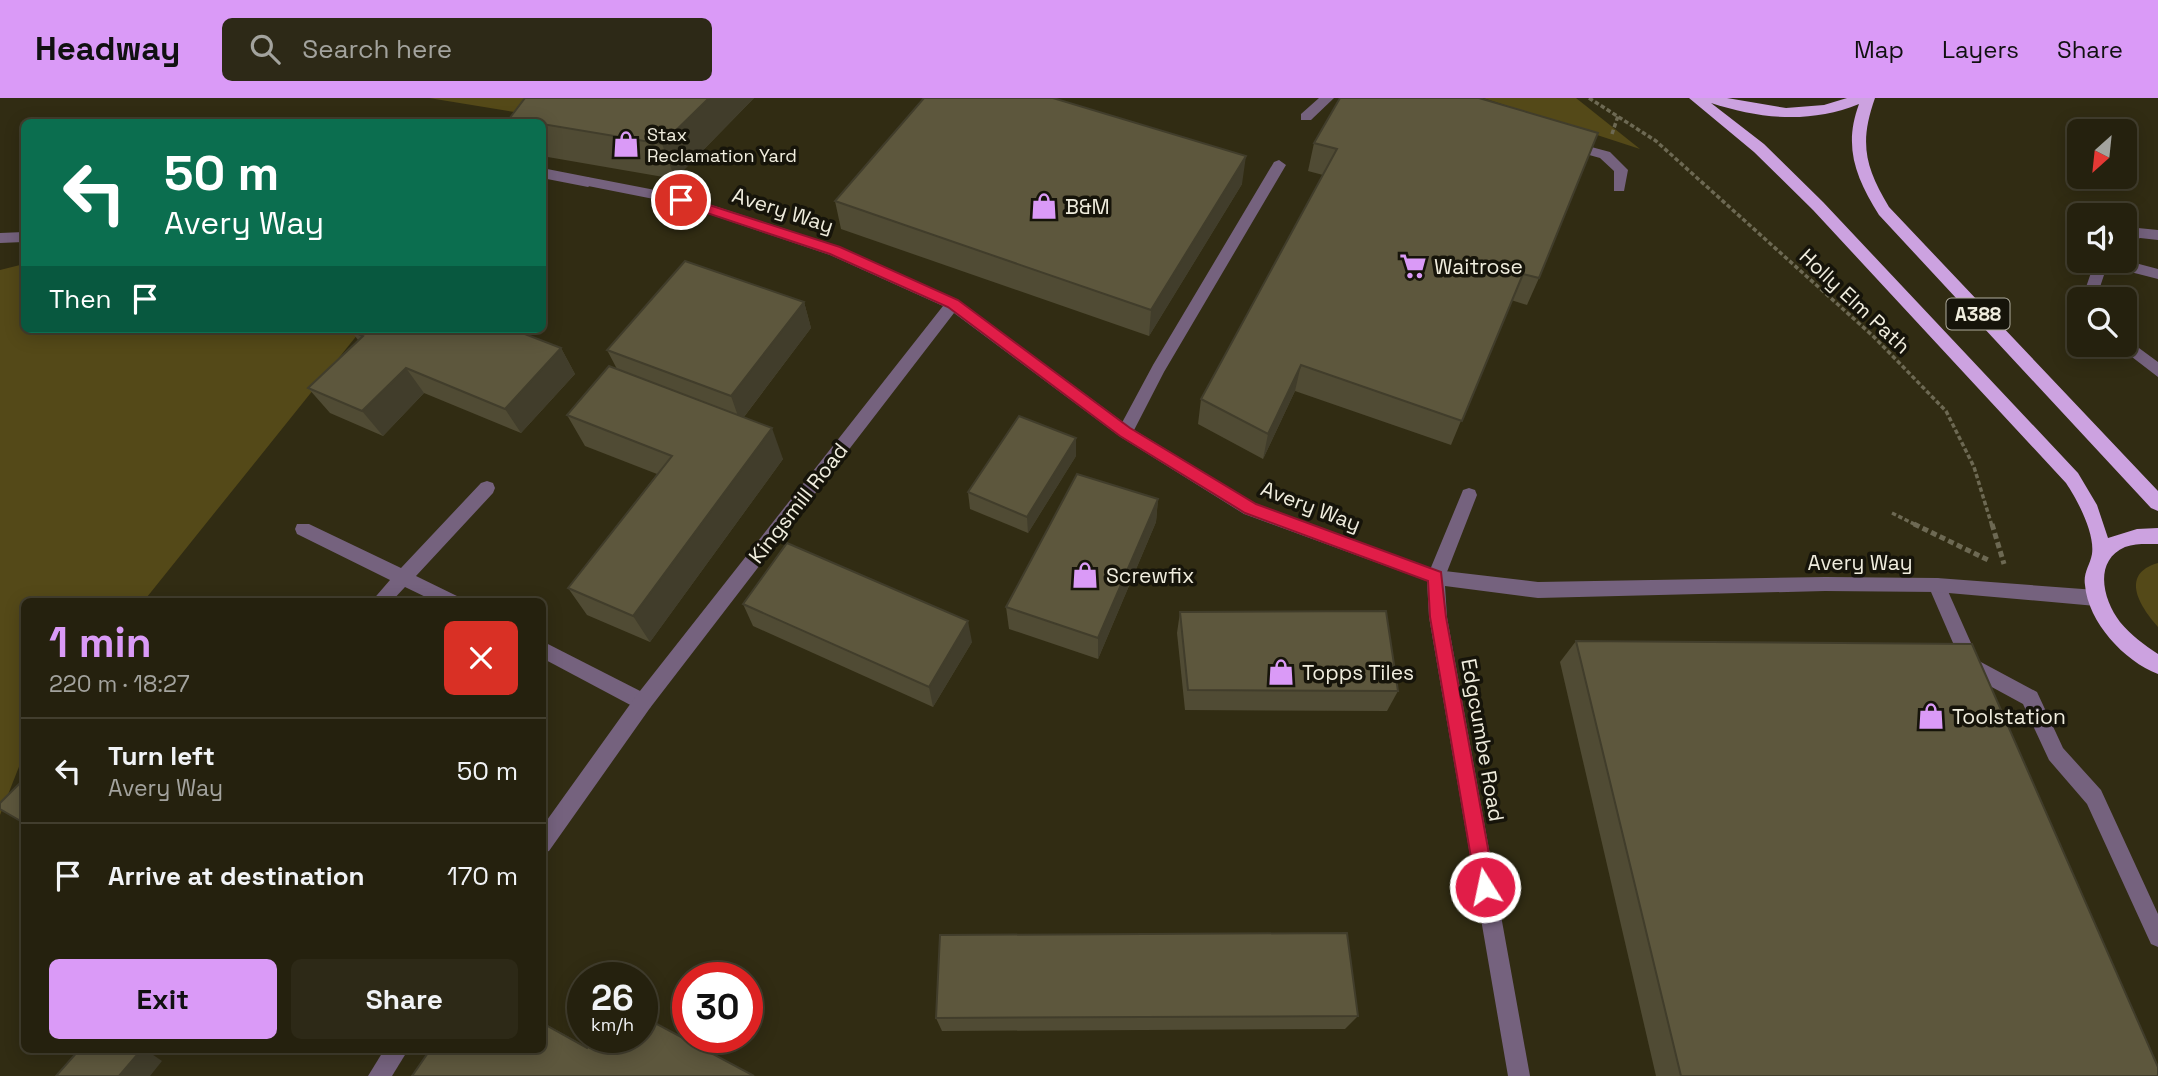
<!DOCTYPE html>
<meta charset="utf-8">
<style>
body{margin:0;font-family:"Space Grotesk",sans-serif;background:#2d2917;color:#f1f3f6;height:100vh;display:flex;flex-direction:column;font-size:26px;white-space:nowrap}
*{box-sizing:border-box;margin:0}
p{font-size:23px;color:#a3a39e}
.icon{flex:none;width:38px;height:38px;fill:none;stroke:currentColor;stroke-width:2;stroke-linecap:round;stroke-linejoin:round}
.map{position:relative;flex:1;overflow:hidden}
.side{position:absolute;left:21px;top:500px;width:525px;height:455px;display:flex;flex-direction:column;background:#25210e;border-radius:10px;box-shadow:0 4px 18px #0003,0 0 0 2px #423e2e}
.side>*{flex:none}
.banner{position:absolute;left:21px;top:21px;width:525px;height:214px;border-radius:10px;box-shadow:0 4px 18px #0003,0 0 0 2px #423e2e;background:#0b6e4f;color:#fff;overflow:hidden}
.needle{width:46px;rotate:207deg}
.buttons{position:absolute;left:2067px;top:21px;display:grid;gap:14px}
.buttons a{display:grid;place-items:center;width:70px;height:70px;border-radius:10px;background:#25210e;box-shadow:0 4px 18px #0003,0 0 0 2px #423e2e;font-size:35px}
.speed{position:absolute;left:567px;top:864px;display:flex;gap:14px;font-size:35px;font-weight:700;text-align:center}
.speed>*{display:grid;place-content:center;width:91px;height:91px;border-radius:50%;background:#25210e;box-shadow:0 4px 18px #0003,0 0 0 2px #423e2e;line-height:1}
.speed small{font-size:18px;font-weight:400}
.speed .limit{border:10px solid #d22;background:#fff;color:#111}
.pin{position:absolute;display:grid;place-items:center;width:60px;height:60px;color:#fff;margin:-30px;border:4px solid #fff;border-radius:50%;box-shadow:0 2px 7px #0007}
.me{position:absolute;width:77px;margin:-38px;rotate:350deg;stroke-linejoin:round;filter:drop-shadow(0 0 5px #0008)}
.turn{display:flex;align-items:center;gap:24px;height:147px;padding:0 28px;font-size:32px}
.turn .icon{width:91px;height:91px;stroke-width:2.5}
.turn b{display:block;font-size:49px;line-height:60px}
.then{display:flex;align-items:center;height:66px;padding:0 28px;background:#0003;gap:14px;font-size:26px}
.round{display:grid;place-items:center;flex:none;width:74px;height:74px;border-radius:10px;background:#2d2917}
.overview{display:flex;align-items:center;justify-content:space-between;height:119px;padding:0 28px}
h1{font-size:42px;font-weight:600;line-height:52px;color:#da9af7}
.button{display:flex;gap:14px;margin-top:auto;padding:14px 28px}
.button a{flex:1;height:80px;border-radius:10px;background:#da9af7;color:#111;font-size:28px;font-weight:600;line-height:80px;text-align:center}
.button a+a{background:#2d2917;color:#f1f3f6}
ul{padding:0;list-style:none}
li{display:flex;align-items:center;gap:21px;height:105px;padding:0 28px;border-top:2px solid #423e2e}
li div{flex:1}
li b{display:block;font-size:26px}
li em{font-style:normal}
header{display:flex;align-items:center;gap:42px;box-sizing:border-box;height:98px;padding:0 35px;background:#da9af7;color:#111}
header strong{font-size:33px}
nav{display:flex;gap:38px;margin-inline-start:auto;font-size:24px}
.search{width:490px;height:63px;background:#2d2917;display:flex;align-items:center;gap:18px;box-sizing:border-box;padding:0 24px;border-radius:10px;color:#a3a39e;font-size:26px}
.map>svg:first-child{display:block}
.green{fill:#544918}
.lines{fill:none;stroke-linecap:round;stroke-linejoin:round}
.path-far1{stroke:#6d6953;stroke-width:3.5;stroke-dasharray:4.5 2.5;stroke-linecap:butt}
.path{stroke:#6d6953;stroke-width:5;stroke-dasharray:6 3.5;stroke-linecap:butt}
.service{fill:#75627e;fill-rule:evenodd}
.minor{fill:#75627e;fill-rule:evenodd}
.trunk{fill:#cca2e0;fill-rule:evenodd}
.wall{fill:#504b34}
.shaded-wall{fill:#413d2b}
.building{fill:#5d573d;stroke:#413d2b;stroke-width:2}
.route{fill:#e11d48;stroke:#92132f;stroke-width:2}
.labels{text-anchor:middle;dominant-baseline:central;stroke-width:7;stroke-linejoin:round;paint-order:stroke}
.far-poi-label{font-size:18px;fill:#f0edde;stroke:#16140a;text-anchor:start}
.shield{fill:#16140a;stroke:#afac9e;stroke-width:2}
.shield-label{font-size:19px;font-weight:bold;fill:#f0edde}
.poi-label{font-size:21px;fill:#f0edde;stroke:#16140a;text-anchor:start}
.street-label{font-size:21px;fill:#f0edde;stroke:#16140a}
</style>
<header>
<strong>Headway</strong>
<div class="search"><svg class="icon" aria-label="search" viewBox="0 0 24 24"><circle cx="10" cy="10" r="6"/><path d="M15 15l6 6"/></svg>Search here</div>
<nav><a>Map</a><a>Layers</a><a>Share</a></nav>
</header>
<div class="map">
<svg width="2158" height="978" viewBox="0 0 2158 978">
<rect width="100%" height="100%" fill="#312c13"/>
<g class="green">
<path d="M429 0H547L533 17Z"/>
<path d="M1483 0H1576L1640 51Z"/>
<path d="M24 166V231H362L143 504H24V656L0 717V172Z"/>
<path d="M2158 465V529C2140 509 2119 476 2158 465Z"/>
</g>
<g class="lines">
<g class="path-far1">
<path d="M1589 0 1656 43 1873 238 1946 313 1974 369 1992 428"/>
<path d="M1612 36 1618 18"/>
<path d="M1892 415 1918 428"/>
</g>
<g class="path">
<path d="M1914 426 1988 462"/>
<path d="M1992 426 2004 466"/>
</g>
<g class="service">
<path d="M1319 0H1334L1311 22H1301V16Z"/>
<path d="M1569 43 1610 54 1628 72 1624 93H1614V73L1600 60 1564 50V44Z"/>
<path d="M1279 62 1286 67 1164 274 1131 338H1119L1117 334 1153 267 1274 64Z"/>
<path d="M542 70 588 79 595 84 588 89 542 80Z"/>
<path d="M2138 130 2158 132V142L2140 140 2124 147V136Z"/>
<path d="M24 134V144L0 145V135Z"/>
<path d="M2124 162 2158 171V181L2107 168 2098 195 2100 201H2086L2084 195 2095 163Z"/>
<path d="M2124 239 2158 264V279L2119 249 2117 247H2124Z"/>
<path d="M487 383 493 385 495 390 493 395 416 478 459 499 462 504H436L405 489 391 504H371L390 482 297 436 295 431 297 426H309L401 470 481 385Z"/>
<path d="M1469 390 1475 392 1477 397 1445 479 1442 484 1436 486 1430 484 1427 479 1461 397 1463 392Z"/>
<path d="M1937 480 1943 482 1979 563 2037 594 2063 650 2101 692 2158 816V849L2151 846 2087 706 2049 662 2023 606 1966 575 1928 487 1931 482Z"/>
<path d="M542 543 650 598 652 604 650 610 643 612 636 610 542 560Z"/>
</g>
<g class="minor">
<path d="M588 79 681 97 840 149 958 202 1131 330 1256 406 1436 472 1538 484 1825 479 1937 480 2096 492 2102 495 2105 500 2102 505 2096 508 1937 494 1825 493 1538 500 1445 488 1447 519 1530 978H1508L1429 519 1427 483 1244 416 1119 338 954 215 650 610 549 753 542 755V729L636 598 943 208 830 157 679 106 583 87 581 84Z"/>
<path d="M384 952H408L392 978H368Z"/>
</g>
<path class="trunk" d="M1689 0H1727L1786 10 1824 7 1847 0H1875C1859 45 1865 69 1889 109L2158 393V413L2151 410 1879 117C1856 80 1843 49 1859 6 1810 26 1760 21 1711 5L1764 46 1823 104 2078 375 2097 407 2108 440 2137 431 2158 430V446C2147 446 2136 445 2125 449 2093 463 2103 502 2120 524 2131 537 2144 547 2158 556V576C2124 563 2088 524 2085 487 2083 475 2090 467 2092 456 2095 435 2077 401 2066 385L1813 112 1754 54Z"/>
</g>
<g class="wall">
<path d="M525 0H754L675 81 542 58V24H511L509 21Z"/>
<path d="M1340 0 1539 180 1527 207 1511 202 1451 347 1295 293 1263 361 1198 326 1201 301 1323 77 1308 73 1314 45Z"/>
<path d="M1242 86 1149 238 841 131 835 103Z"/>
<path d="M804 204 811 230 744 319 783 361 650 544 587 517 568 490 657 376 585 348 567 317 617 271 607 252Z"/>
<path d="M351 233 561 250 575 276 521 335 424 295 383 338 330 315 308 290 358 242Z"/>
<path d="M1076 358 1028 435 970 411 968 394Z"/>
<path d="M1158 401 1156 424 1098 561 1009 531 1006 509Z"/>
<path d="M743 506 972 544 933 609 753 528Z"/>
<path d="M1180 514 1398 593 1387 613 1185 612 1177 535Z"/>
<path d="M1576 543 2158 978H1656L1560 564Z"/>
<path d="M1358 918 1345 931 942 933 936 920Z"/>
</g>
<g class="shaded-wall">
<path d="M709 0H754L675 81 662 46Z"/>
<path d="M1246 58 1242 86 1149 238 1151 212Z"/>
<path d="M804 204 811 230 740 324 731 298Z"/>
<path d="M561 250 575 276 521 335 505 311Z"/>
<path d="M1301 267 1295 293 1263 361 1268 336Z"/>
<path d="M406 270 424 295 383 338 362 313Z"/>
<path d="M772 330 783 361 650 544 633 518Z"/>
<path d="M1076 340V358L1028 435 1027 419Z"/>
<path d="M1158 401 1156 424 1098 561V540Z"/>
<path d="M968 523 972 544 933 609 929 589Z"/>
<path d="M542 924 606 959 587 950 542 925Z"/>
<path d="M130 952H146L162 963 150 978H119Z"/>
</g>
<g class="building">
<path d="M525 0H709L662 46 542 26V24H531L509 21Z"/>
<path d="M924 0H1053L1246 58 1151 212 835 103Z"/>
<path d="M1340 0H1479L1598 35 1539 180 1523 176 1462 323 1301 267 1268 336 1201 301 1337 51 1314 45Z"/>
<path d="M685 163 804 204 731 298 607 252Z"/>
<path d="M353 231H512L561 250 505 311 406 270 362 313 308 290 363 238 351 233Z"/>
<path d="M609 268 772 330 633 518 568 490 672 358 567 317Z"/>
<path d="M1019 318 1076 340 1027 419 968 394Z"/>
<path d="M1077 376 1158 401 1098 540 1006 509Z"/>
<path d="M787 445 968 523 929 589 743 506Z"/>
<path d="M1386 513 1398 593 1188 592 1180 514Z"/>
<path d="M1576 543 1972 546 2158 969V978H1681Z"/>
<path d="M24 681V725L0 711V705Z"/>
<path d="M1347 835 1358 918 936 920 940 837Z"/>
<path d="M642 918 754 978H412L430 952H542V925L587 950 594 940H642Z"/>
<path d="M79 952H130L137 957 119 978H56Z"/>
</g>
<path class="route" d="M681 98 840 149 958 202 1130 330 1256 406 1441 474 1446 519 1495 789 1492 795 1485 798 1479 795 1476 789 1430 519 1428 483 1245 415 1120 338 948 209 830 156 677 105V99Z"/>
<defs>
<symbol id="shop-bare" viewBox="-9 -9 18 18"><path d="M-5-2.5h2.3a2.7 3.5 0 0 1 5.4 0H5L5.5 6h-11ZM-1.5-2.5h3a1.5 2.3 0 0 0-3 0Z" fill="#da9af7" stroke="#16140a" stroke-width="2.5" paint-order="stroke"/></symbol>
<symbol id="supermarket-bare" viewBox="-9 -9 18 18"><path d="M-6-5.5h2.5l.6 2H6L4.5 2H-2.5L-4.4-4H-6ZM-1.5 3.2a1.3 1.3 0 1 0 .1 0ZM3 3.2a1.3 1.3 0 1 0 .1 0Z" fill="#da9af7" stroke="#16140a" stroke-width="2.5" paint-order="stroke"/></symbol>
</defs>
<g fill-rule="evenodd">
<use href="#shop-bare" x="607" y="27" width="38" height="38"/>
<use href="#shop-bare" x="1025" y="89" width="38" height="38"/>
<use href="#supermarket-bare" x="1394" y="149" width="38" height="38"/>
<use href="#shop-bare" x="1066" y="458" width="38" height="38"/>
<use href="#shop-bare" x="1262" y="555" width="38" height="38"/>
<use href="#shop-bare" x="1912" y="599" width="38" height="38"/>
</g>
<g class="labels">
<g class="far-poi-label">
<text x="647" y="36">Stax<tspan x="647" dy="21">Reclamation Yard</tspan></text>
</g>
<rect class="shield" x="1946.5" y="200.5" width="63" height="31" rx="5"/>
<g class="shield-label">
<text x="1978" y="216">A388</text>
</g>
<g class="poi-label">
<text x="1065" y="108">B&amp;M</text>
<text x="1434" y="168">Waitrose</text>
<text x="1106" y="477">Screwfix</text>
<text x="1302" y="574">Topps Tiles</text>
<text x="1952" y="618">Toolstation</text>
</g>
<g class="street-label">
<text transform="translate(783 112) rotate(18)">Avery Way</text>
<text transform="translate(1855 203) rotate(43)">Holly Elm Path</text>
<text transform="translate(798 405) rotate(-52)">Kingsmill Road</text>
<text transform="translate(1311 408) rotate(21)">Avery Way</text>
<text x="1860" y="464">Avery Way</text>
<text transform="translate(1483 642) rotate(80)">Edgcumbe Road</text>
</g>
</g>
</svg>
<div class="buttons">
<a><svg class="needle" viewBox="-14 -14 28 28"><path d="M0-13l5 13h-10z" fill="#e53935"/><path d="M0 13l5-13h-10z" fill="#a3a39e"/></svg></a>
<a><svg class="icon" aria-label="sound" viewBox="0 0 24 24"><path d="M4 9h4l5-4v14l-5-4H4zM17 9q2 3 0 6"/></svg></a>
<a><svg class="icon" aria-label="search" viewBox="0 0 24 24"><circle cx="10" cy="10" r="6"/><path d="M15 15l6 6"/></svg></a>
</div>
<div class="speed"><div>26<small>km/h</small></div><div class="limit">30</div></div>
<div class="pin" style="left:681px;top:102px;background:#d93025"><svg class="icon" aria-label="arrive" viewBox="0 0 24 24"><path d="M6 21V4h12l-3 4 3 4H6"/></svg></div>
<svg class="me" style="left:1485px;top:789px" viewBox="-20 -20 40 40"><circle r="17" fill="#e11d48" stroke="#fff" stroke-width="3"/><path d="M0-11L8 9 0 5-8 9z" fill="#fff"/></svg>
<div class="banner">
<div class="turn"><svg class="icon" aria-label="left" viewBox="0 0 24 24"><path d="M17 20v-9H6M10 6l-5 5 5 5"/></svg><div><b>50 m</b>Avery Way</div></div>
<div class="then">Then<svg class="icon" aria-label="arrive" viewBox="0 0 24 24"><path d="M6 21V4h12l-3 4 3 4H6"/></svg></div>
</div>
<section class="side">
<div class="overview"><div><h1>1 min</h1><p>220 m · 18:27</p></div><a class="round" style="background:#d93025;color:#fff"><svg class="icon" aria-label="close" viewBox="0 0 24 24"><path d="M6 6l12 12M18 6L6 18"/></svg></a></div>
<ul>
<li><svg class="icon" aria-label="left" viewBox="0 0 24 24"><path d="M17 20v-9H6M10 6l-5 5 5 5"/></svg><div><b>Turn left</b><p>Avery Way</p></div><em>50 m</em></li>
<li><svg class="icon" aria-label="arrive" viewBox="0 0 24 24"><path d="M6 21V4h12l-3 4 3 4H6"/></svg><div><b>Arrive at destination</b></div><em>170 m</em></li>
</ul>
<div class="button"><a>Exit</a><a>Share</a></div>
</section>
</div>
